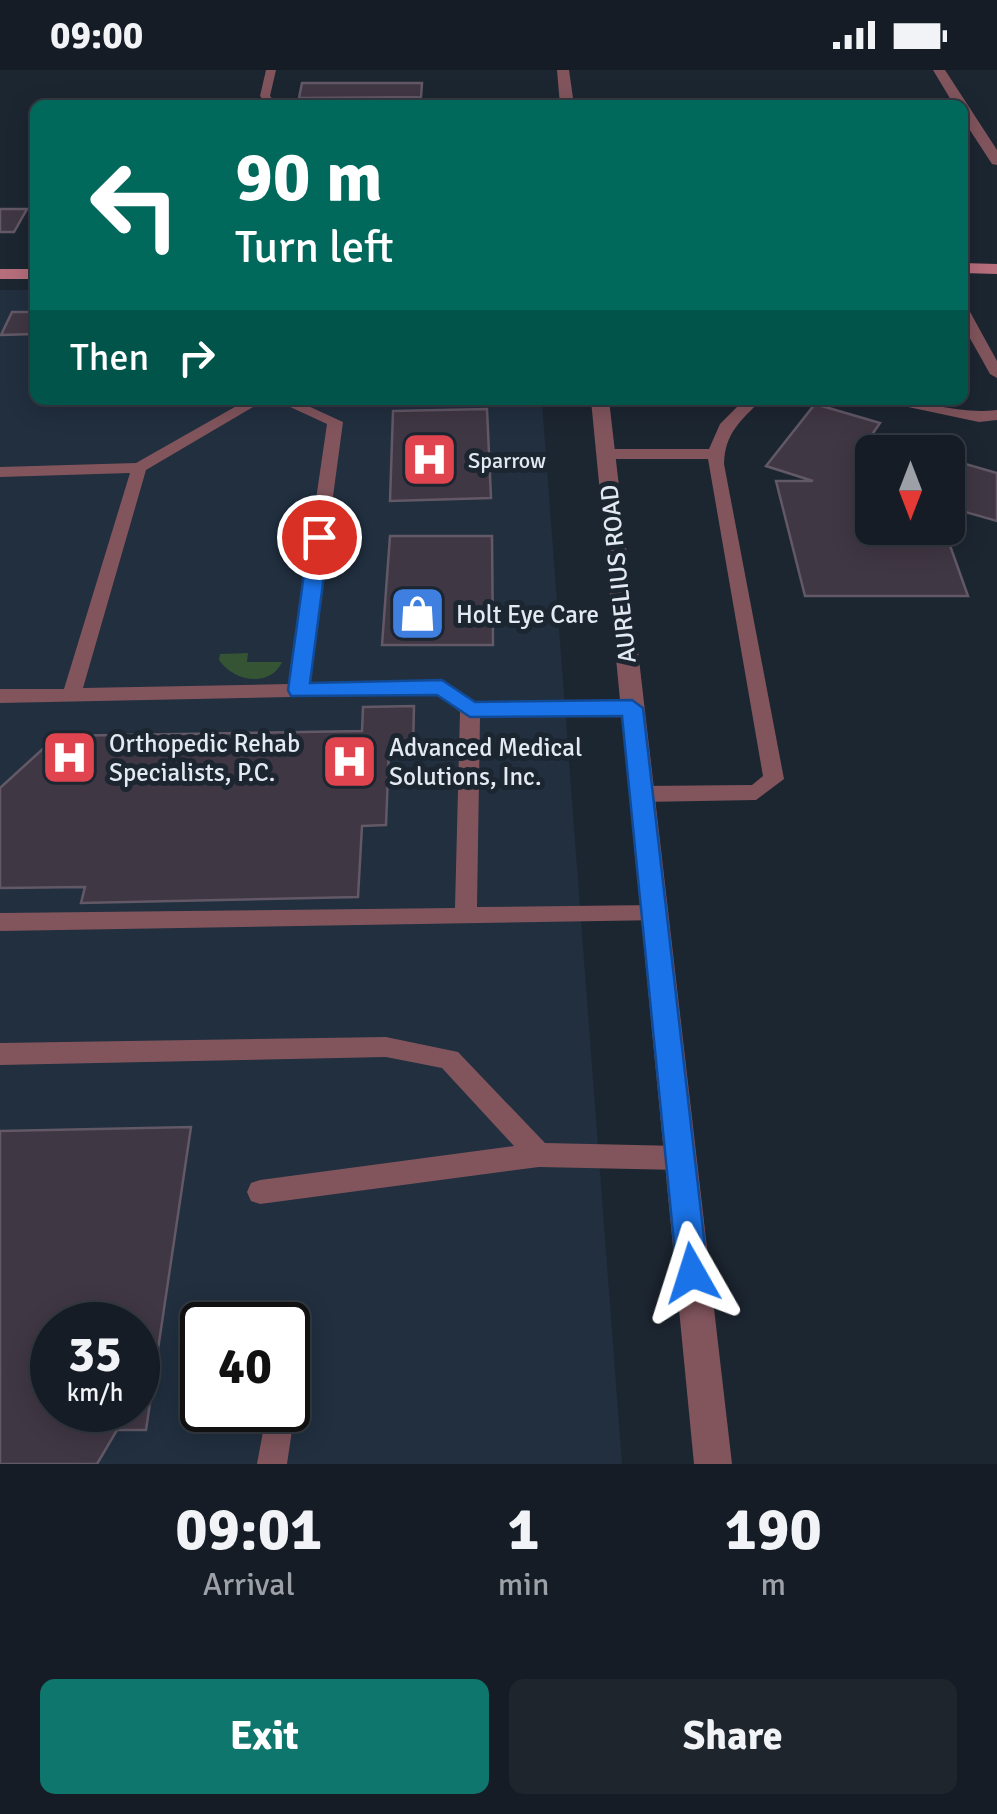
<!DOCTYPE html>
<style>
body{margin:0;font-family:Signika,sans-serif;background:#1e252d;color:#f1f3f6;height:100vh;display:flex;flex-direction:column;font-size:38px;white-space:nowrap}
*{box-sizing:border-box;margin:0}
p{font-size:32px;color:#9da1a7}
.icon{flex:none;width:55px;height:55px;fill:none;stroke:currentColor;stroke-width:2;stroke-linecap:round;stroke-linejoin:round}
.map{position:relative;height:1394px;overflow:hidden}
.drawer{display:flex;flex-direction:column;background:#151c25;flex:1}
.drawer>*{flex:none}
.hud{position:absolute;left:30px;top:30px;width:938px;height:305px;border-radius:15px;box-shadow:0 5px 25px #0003,0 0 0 2px #343a42;background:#00695c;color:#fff;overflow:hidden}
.needle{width:65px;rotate:180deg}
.buttons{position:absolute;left:855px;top:365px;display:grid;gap:20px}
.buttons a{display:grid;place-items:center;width:110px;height:110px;border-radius:15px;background:#151c25;box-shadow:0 5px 25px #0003,0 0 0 2px #343a42;font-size:50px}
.speed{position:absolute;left:30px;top:1232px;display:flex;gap:20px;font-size:50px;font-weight:700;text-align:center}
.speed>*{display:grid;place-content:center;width:130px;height:130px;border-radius:50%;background:#151c25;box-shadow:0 5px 25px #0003,0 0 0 2px #343a42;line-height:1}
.speed small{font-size:25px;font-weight:400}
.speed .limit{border:5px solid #111;border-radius:15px;background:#fff;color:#111}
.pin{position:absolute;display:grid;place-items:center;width:85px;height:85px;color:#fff;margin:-42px;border:5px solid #fff;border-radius:50%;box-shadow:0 2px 10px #0007}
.me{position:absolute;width:110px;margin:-55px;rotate:354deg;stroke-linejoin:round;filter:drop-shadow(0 0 8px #0008)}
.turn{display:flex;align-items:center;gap:35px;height:210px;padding:0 40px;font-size:45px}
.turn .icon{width:130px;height:130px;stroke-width:2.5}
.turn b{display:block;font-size:70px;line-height:85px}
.then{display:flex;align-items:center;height:95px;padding:0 40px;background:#0003;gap:20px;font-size:38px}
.eta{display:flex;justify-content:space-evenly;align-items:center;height:170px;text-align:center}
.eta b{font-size:60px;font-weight:800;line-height:70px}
.action{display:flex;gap:20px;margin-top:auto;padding:20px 40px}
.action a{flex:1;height:115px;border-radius:15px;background:#0f766e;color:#fff;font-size:40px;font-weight:800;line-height:115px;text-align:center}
.action a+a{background:#1e252d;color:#f1f3f6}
.status{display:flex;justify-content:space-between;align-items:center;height:70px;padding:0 50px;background:#151c25;direction:ltr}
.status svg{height:28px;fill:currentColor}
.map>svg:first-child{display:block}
.built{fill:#212f3f;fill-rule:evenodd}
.green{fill:#345434}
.building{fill:#403744;stroke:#625866;stroke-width:2.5;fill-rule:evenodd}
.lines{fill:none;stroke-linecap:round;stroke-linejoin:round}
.service{fill:#82555d;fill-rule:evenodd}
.minor{fill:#82555d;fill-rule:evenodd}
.tertiary{fill:#82555d;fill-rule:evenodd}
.secondary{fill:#b66e7c;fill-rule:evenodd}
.route{fill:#1a73e8;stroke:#114b97;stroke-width:2.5}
.labels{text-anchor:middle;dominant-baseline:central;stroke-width:10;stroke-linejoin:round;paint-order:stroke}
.far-poi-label{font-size:22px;fill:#e3e9f1;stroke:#1c2631;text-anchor:start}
.street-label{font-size:25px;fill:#e3e9f1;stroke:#1c2631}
.poi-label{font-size:25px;fill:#e3e9f1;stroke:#1c2631;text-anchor:start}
</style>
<div class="status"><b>09:00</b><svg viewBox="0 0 49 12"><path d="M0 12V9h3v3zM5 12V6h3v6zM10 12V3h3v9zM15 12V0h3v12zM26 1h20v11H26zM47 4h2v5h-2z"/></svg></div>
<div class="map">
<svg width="997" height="1394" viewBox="0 0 997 1394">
<rect width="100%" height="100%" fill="#1c2631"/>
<path class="built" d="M0 220H35V330H306L318 335 542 333 622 1394H0ZM52 1255H138V1340H52ZM202 1255H288V1340H202Z"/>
<g class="green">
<path d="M306 330H541L542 333 318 335Z"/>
<path d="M248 583 247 592H282C270 618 234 612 219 590L220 584Z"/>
</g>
<g class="building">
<path d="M302 13H422L421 27 299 28Z"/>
<path d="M0 139H27L14 162H0Z"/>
<path d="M12 242H35V264L1 265Z"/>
<path d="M815 334 880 353 871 366 927 382H872V414L867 413 872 429V458H882L885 467H947L968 526H805L776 411H813L766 396Z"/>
<path d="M487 339 491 428 390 431 393 341Z"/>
<path d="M948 389 997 403V451L948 437Z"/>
<path d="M390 466H492L493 575H382Z"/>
<path d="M414 636 413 680H389L386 755 362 756 358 827 81 833 85 817 0 818V718L57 666 362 661 363 637Z"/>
<path d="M191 1057 146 1360H117L97 1394H0V1061ZM52 1255H138V1340H52Z"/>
</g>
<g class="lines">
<g class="service">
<path d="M266 0H276L270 26 278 35H267L260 26Z"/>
<path d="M962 236 969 240 997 291V308L990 304 962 254Z"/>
<path d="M247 330H265L146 400 83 618 289 614 327 354 275 330H295L343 352 308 613 441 610 474 633H640L643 638 633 645 480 647 477 837 654 835 662 838 665 844 662 850 0 861V843L455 838 460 642 437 624 0 633V619H64L130 403 0 407V397L136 393Z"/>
<path d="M744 330H761C741 351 725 362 724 394L784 709 756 730 642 732 635 729 632 724 635 719 642 716 752 715 763 706 708 389H606L598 384 606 379H709L720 354Z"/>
<path d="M887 330C924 330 960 345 997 340V350L979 352 894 334Z"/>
<path d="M386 967 458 982 545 1073 680 1076 689 1080 693 1088 689 1096 680 1100 539 1097 260 1134 251 1131 247 1122 251 1113 260 1110 514 1076 442 998 386 987 0 995V973Z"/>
<path d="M288 1282 299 1286 303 1296 298 1314 288 1318Z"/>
<path d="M288 1328 295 1340 287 1394H257L267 1340H288Z"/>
</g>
<path class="minor" d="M933 0H945L997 80V95L992 94 962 48V35H954Z"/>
<g class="tertiary">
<path d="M557 0H569L574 35H560Z"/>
<path d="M591 330H609L732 1394H694Z"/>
</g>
<g class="secondary">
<path d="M962 193 997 194V204L962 203Z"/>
<rect x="0" y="199" width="35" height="10"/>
</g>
</g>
<path class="route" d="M319 461 329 467 310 613 442 610 475 632 632 630 643 638 708 1203 703 1213 692 1218 682 1213 677 1203 622 646 470 647 437 625 291 626 288 620 309 467Z"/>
<defs>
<symbol id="hospital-square" viewBox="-11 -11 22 22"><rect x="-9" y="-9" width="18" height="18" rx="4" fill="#e0444e" stroke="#1c2631"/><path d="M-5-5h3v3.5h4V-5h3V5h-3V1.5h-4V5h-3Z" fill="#fff"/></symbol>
<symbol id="shop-square" viewBox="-11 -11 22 22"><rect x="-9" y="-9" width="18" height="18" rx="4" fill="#3f7fe0" stroke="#1c2631"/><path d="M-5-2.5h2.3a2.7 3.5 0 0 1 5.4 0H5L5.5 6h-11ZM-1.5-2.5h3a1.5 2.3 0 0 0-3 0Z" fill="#fff"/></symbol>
</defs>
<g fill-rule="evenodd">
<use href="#hospital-square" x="398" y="358" width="63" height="63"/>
<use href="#shop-square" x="386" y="512" width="63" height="63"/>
<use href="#hospital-square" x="38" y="656" width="63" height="63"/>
<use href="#hospital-square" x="318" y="660" width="63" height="63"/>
</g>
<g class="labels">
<g class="far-poi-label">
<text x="468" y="390">Sparrow</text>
</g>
<g class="street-label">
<text transform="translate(618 504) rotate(-96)">AURELIUS ROAD</text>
</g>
<g class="poi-label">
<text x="456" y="544">Holt Eye Care</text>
<text x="109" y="673">Orthopedic Rehab<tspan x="109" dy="29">Specialists, P.C.</tspan></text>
<text x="389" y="677">Advanced Medical<tspan x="389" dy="29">Solutions, Inc.</tspan></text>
</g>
</g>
</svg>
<div class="buttons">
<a><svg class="needle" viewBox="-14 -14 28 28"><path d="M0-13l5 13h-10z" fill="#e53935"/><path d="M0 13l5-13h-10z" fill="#9da1a7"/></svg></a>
</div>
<div class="speed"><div>35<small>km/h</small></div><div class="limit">40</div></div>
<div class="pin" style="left:319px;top:467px;background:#d93025"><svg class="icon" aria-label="arrive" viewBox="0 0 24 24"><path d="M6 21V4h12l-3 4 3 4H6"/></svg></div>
<svg class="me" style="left:692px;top:1203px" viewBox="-20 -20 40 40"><path d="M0-17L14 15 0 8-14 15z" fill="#1a73e8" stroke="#fff" stroke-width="4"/></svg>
<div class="hud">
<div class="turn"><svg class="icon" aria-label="left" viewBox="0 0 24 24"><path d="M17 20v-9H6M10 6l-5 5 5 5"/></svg><div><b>90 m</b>Turn left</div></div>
<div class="then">Then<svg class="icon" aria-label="right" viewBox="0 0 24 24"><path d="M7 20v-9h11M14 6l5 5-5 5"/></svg></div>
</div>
</div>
<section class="drawer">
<div class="eta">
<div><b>09:01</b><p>Arrival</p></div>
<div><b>1</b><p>min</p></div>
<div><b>190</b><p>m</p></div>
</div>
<div class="action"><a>Exit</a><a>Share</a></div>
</section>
